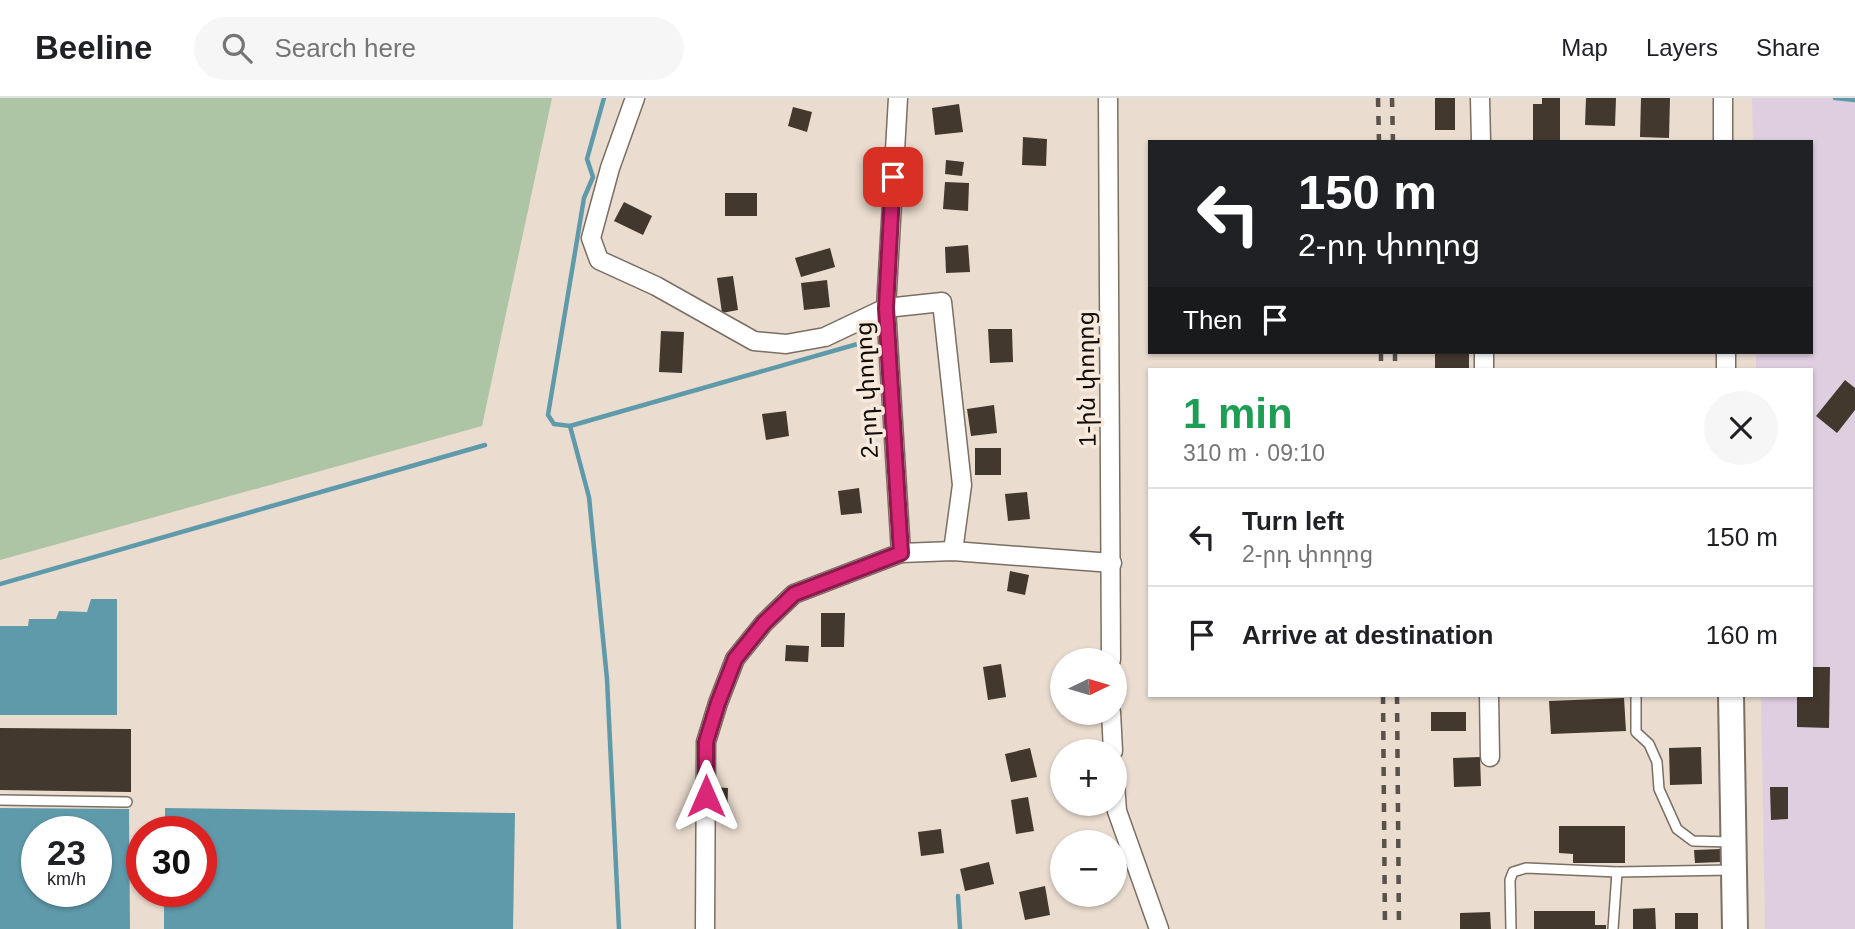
<!DOCTYPE html>
<meta charset="utf-8">
<style>
body{margin:0;font-family:Helvetica,"Noto Sans Armenian",sans-serif;background:#f6f6f6;color:#202124;height:100vh;display:flex;flex-direction:column;font-size:26px;white-space:nowrap}
*{box-sizing:border-box;margin:0}
p{font-size:23px;color:#757577}
.icon{flex:none;width:38px;height:38px;fill:none;stroke:currentColor;stroke-width:2;stroke-linecap:round;stroke-linejoin:round}
.map{position:relative;flex:1;overflow:hidden}
.details{position:absolute;left:1148px;top:270px;width:665px;height:329px;display:flex;flex-direction:column;background:#fff;border-radius:0px;box-shadow:0 2px 5px #0004}
.details>*{flex:none}
.top-card{position:absolute;left:1148px;top:42px;width:665px;height:214px;border-radius:0px;box-shadow:0 2px 5px #0004;background:#202124;color:#fff;overflow:hidden}
.needle{width:46px;rotate:85deg}
.controls{position:absolute;left:1050px;top:550px;display:grid;gap:14px}
.controls a{display:grid;place-items:center;width:77px;height:77px;border-radius:50%;background:#fff;box-shadow:0 2px 5px #0004;font-size:35px}
.speed{position:absolute;left:21px;top:718px;display:flex;gap:14px;font-size:35px;font-weight:700;text-align:center}
.speed>*{display:grid;place-content:center;width:91px;height:91px;border-radius:50%;background:#fff;box-shadow:0 2px 5px #0004;line-height:1}
.speed small{font-size:18px;font-weight:400}
.speed .limit{border:10px solid #d22;background:#fff;color:#111}
.pin{position:absolute;display:grid;place-items:center;width:60px;height:60px;color:#fff;margin:-30px;border-radius:14px;box-shadow:0 4px 10px #0006}
.me{position:absolute;width:77px;margin:-38px;rotate:0deg;stroke-linejoin:round;filter:drop-shadow(0 0 5px #0008)}
.turn{display:flex;align-items:center;gap:24px;height:147px;padding:0 35px;font-size:32px}
.turn .icon{width:91px;height:91px;stroke-width:2.5}
.turn b{display:block;font-size:49px;line-height:60px}
.then{display:flex;align-items:center;height:66px;padding:0 35px;background:#0003;gap:14px;font-size:26px}
.round{display:grid;place-items:center;flex:none;width:74px;height:74px;border-radius:37px;background:#f6f6f6}
.overview{display:flex;align-items:center;justify-content:space-between;height:119px;padding:0 35px}
h1{font-size:42px;font-weight:700;line-height:52px;color:#1e9e55}
ul{padding:0;list-style:none}
li{display:flex;align-items:center;gap:21px;height:98px;padding:0 35px;border-top:2px solid #e0e0e0}
li div{flex:1}
li b{display:block;font-size:26px}
li em{font-style:normal}
header{display:flex;align-items:center;gap:42px;box-sizing:border-box;height:98px;padding:0 35px;background:#fff;border-bottom:2px solid #e0e0e0}
header strong{font-size:33px}
nav{display:flex;gap:38px;margin-inline-start:auto;font-size:24px}
.search{width:490px;height:63px;background:#f6f6f6;display:flex;align-items:center;gap:18px;box-sizing:border-box;padding:0 24px;border-radius:38px;color:#757577;font-size:26px}
.map>svg:first-child{display:block}
.industrial{fill:#decee0}
.green{fill:#adc5a5}
.water{fill:#5f9aab;fill-rule:evenodd}
.lines{fill:none;stroke-linecap:round;stroke-linejoin:round}
.stream{stroke:#5f9aab;stroke-width:4.5}
.building{fill:#43382e}
.lane-casing{stroke:#7b6e63;stroke-width:12}
.street-casing{stroke:#7b6e63;stroke-width:21}
.secondary-casing{stroke:#7b6e63;stroke-width:28}
.lane{stroke:#fff;stroke-width:9}
.street{stroke:#fff;stroke-width:18}
.secondary{stroke:#fff;stroke-width:24}
.rail{stroke:#59514a;stroke-width:4.5;stroke-dasharray:9 9;stroke-linecap:butt}
.route-casing{stroke:#8e194d;stroke-width:18}
.route{stroke:#db2777;stroke-width:12}
.labels{text-anchor:middle;dominant-baseline:central;stroke-width:7;stroke-linejoin:round;paint-order:stroke}
.street-label{font-size:24px;fill:#110c08;stroke:#f7e9dc}
</style>
<header>
<strong>Beeline</strong>
<div class="search"><svg class="icon" aria-label="search" viewBox="0 0 24 24"><circle cx="10" cy="10" r="6"/><path d="M15 15l6 6"/></svg>Search here</div>
<nav><a>Map</a><a>Layers</a><a>Share</a></nav>
</header>
<div class="map">
<svg width="1855" height="831" viewBox="0 0 1855 831">
<rect width="100%" height="100%" fill="#eadccf"/>
<path class="industrial" d="M1752 0H1855V831H1765L1761 597H1811V271H1756V254H1811V44H1753Z"/>
<path class="green" d="M0 0H552L482 328 0 462Z"/>
<g class="water">
<path d="M91 501H117V617H0V528H28L29 521H56L59 513 87 514Z"/>
<path d="M0 710 129 711 130 831H0ZM37 733H96V793H37Z"/>
<path d="M165 710 515 715 513 831H164V793H201V733H165Z"/>
</g>
<g class="lines">
<g class="stream">
<path d="M604 0 587 61 593 79 584 100 548 317 554 326 570 328 868 243"/>
<path d="M1835 0 1855 2"/>
<path d="M570 328 589 399 607 581 619 831"/>
<path d="M0 486 485 347"/>
<path d="M958 798 960 831"/>
</g>
</g>
<g class="building">
<rect x="1435" y="0" width="20" height="32"/>
<path d="M1542 0H1560V44H1533V6H1542Z"/>
<path d="M1586 0H1616L1615 28 1585 27Z"/>
<path d="M1641 0H1670L1669 40 1640 39Z"/>
<path d="M959 6 963 34 935 37 932 10Z"/>
<path d="M793 9 812 14 807 34 788 28Z"/>
<path d="M1023 39 1047 41 1046 68 1022 67Z"/>
<path d="M946 62 964 64 962 78 945 76Z"/>
<path d="M945 84 969 85 968 113 943 111Z"/>
<rect x="725" y="95" width="32" height="23"/>
<path d="M624 104 652 118 643 137 614 123Z"/>
<path d="M968 147 970 174 946 175 945 149Z"/>
<path d="M830 150 835 169 801 179 795 160Z"/>
<path d="M733 178 738 212 722 215 717 180Z"/>
<path d="M827 182 830 209 804 212 801 185Z"/>
<path d="M988 231H1012L1013 264 990 265Z"/>
<path d="M661 233 684 234 682 275 659 274Z"/>
<rect x="1435" y="254" width="34" height="17"/>
<path d="M1845 282 1855 290V312L1837 335 1816 318Z"/>
<path d="M994 307 997 335 971 338 967 311Z"/>
<path d="M786 313 789 338 766 342 762 316Z"/>
<rect x="975" y="350" width="26" height="27"/>
<path d="M859 390 862 415 841 417 838 393Z"/>
<path d="M1027 394 1030 421 1008 423 1005 396Z"/>
<path d="M1010 473 1029 477 1025 497 1007 493Z"/>
<path d="M821 515H845L844 549H821Z"/>
<path d="M786 547 809 548 808 564 785 563Z"/>
<path d="M1001 566 1006 599 988 602 983 569Z"/>
<path d="M1811 569H1830L1829 630 1797 629V597H1811Z"/>
<path d="M1624 600 1626 633 1551 636 1549 603Z"/>
<rect x="1431" y="614" width="35" height="19"/>
<path d="M0 630 131 631V694L0 692Z"/>
<path d="M1701 649 1702 686 1670 687 1669 650Z"/>
<path d="M1030 650 1037 679 1011 684 1005 656Z"/>
<path d="M1480 659 1481 688 1454 689 1453 660Z"/>
<path d="M713 689 728 690 727 720 712 719Z"/>
<path d="M1770 689H1788V721L1771 722Z"/>
<path d="M1028 699 1034 733 1016 736 1011 702Z"/>
<path d="M1559 728H1625V765H1573V756L1559 755Z"/>
<path d="M941 731 944 755 921 758 918 734Z"/>
<path d="M1721 751V764L1695 765 1694 752Z"/>
<path d="M989 764 994 786 965 793 960 771Z"/>
<path d="M1045 788 1050 817 1025 822 1019 794Z"/>
<path d="M1655 810 1656 831H1633V811Z"/>
<path d="M1534 813H1595V827H1606V831H1534Z"/>
<path d="M1490 814 1491 831H1460V815Z"/>
<rect x="1675" y="815" width="23" height="16"/>
</g>
<g class="lines">
<defs>
<g id="lane">
<path d="M1636 597V634L1649 646 1657 664 1659 691 1677 731 1693 743 1732 744"/>
<path d="M0 702 127 704"/>
<path d="M1511 831 1510 782 1513 774 1526 770 1617 774 1732 772"/>
<path d="M1613 831 1617 774"/>
</g>
<g id="street">
<path d="M635 0 610 70 591 140 599 162 656 188 754 243 786 246 825 239 886 210 942 204 962 387 953 453"/>
<path d="M898 0 886 210 901 455"/>
<path d="M1108 0 1111 562"/>
<path d="M1480 0 1481 44"/>
<path d="M1723 0V44"/>
<path d="M1484 254V271"/>
<path d="M1726 254V271"/>
<path d="M1489 597 1490 659"/>
<path d="M1111 614 1113 653"/>
<path d="M1115 686 1117 713 1159 831"/>
<path d="M705 831 706 644 718 605 735 561 764 525 794 496 901 455 953 453 1112 465"/>
</g>
<path id="secondary" d="M1731 597 1735 831"/>
</defs>
<use href="#lane" class="lane-casing"/>
<use href="#street" class="street-casing"/>
<use href="#secondary" class="secondary-casing"/>
<use href="#lane" class="lane"/>
<use href="#street" class="street"/>
<use href="#secondary" class="secondary"/>
<g class="rail">
<path d="M1378 0 1379 44"/>
<path d="M1392 0 1393 44"/>
<path d="M1381 254V271"/>
<path d="M1395 254V271"/>
<path d="M1383 597 1385 831"/>
<path d="M1397 597 1399 831"/>
</g>
</g>
<g class="lines">
<defs>
<path id="route" d="M706 698V644L718 605 735 561 764 525 794 496 901 455 886 210 893 79"/>
</defs>
<use href="#route" class="route-casing"/>
<use href="#route" class="route"/>
</g>
<g class="labels">
<g class="street-label">
<text transform="translate(1086 281) rotate(-91)">1-ին փողոց</text>
<text transform="translate(866 292) rotate(-93)">2-րդ փողոց</text>
</g>
</g>
</svg>
<div class="controls">
<a><svg class="needle" viewBox="-14 -14 28 28"><path d="M0-13l5 13h-10z" fill="#e53935"/><path d="M0 13l5-13h-10z" fill="#757577"/></svg></a>
<a>+</a>
<a>−</a>
</div>
<div class="speed"><div>23<small>km/h</small></div><div class="limit">30</div></div>
<div class="pin" style="left:893px;top:79px;background:#d93025"><svg class="icon" aria-label="arrive" viewBox="0 0 24 24"><path d="M6 21V4h12l-3 4 3 4H6"/></svg></div>
<svg class="me" style="left:706px;top:698px" viewBox="-20 -20 40 40"><path d="M0-17L14 15 0 8-14 15z" fill="#db2777" stroke="#fff" stroke-width="4"/></svg>
<div class="top-card">
<div class="turn"><svg class="icon" aria-label="left" viewBox="0 0 24 24"><path d="M17 20v-9H6M10 6l-5 5 5 5"/></svg><div><b>150 m</b>2-րդ փողոց</div></div>
<div class="then">Then<svg class="icon" aria-label="arrive" viewBox="0 0 24 24"><path d="M6 21V4h12l-3 4 3 4H6"/></svg></div>
</div>
<section class="details">
<div class="overview"><div><h1>1 min</h1><p>310 m · 09:10</p></div><a class="round"><svg class="icon" aria-label="close" viewBox="0 0 24 24"><path d="M6 6l12 12M18 6L6 18"/></svg></a></div>
<ul>
<li><svg class="icon" aria-label="left" viewBox="0 0 24 24"><path d="M17 20v-9H6M10 6l-5 5 5 5"/></svg><div><b>Turn left</b><p>2-րդ փողոց</p></div><em>150 m</em></li>
<li><svg class="icon" aria-label="arrive" viewBox="0 0 24 24"><path d="M6 21V4h12l-3 4 3 4H6"/></svg><div><b>Arrive at destination</b></div><em>160 m</em></li>
</ul>
</section>
</div>
